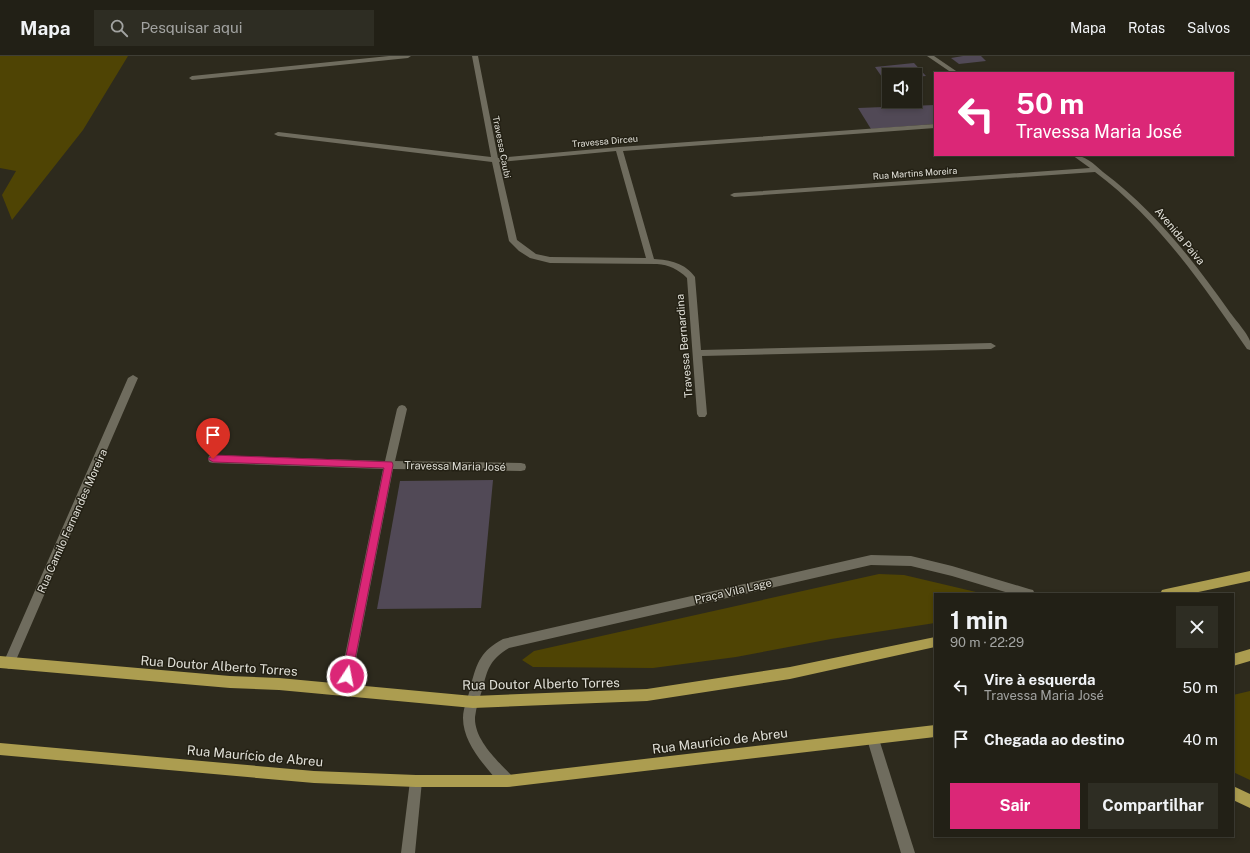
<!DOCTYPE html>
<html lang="pt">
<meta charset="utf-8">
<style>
body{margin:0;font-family:"Public Sans",sans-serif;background:#2e2d23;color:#f1f3f6;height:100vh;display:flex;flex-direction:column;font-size:15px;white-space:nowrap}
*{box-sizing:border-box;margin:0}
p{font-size:13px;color:#a2a3a1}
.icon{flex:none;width:22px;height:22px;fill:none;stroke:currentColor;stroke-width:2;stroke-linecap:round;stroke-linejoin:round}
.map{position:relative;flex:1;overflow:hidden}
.panel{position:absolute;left:934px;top:537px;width:300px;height:244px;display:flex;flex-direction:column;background:#222016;border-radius:0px;box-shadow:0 2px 6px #0003,0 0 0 1px #3f3e35}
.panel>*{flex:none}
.guide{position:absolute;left:934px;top:16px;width:300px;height:84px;border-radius:0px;box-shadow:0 2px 6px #0003,0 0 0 1px #3f3e35;background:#db2777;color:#fff;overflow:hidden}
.buttons{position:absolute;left:882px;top:12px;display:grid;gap:8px}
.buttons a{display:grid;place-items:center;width:40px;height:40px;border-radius:0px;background:#222016;box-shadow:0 2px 6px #0003,0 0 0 1px #3f3e35;font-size:20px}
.pin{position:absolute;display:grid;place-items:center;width:34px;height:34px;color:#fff;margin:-41px -17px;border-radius:50% 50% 50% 0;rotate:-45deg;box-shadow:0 0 4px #0007}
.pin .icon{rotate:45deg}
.me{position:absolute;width:44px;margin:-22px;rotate:11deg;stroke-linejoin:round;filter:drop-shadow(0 0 3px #0008)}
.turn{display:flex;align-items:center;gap:14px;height:84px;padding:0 16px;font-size:18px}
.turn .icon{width:52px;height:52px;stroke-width:2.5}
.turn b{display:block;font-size:28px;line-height:34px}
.round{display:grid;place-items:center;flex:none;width:42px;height:42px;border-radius:0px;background:#2e2d23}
.summary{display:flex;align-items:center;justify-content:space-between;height:68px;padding:0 16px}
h1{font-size:24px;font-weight:700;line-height:30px}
.primary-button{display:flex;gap:8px;margin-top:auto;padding:8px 16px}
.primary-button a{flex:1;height:46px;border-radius:0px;background:#db2777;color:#fff;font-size:16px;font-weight:700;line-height:46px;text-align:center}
.primary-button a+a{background:#2e2d23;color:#f1f3f6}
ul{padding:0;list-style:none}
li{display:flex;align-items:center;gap:12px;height:52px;padding:0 16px}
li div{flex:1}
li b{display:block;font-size:15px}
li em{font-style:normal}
header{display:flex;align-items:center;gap:24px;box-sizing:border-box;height:56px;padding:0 20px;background:#222016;border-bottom:1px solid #3f3e35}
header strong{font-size:19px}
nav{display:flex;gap:22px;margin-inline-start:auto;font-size:14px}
.search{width:280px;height:36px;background:#2e2d23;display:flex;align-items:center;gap:10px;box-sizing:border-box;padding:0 14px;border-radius:0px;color:#a2a3a1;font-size:15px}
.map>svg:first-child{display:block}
.green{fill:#4f4404}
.building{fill:#514956}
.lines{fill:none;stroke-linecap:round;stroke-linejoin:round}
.minor{fill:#6f6c5e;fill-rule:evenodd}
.major{fill:#ac9d50;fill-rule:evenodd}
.route{fill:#db2777;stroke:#8e194d}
.labels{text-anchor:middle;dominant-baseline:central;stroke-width:3;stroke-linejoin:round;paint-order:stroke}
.far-street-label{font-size:9px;fill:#e1e0d8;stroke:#232014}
.street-label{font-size:11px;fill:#e1e0d8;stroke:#232014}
.near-street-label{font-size:13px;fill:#e1e0d8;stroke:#232014}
</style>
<header>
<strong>Mapa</strong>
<div class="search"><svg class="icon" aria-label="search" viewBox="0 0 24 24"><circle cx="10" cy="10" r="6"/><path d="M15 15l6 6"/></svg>Pesquisar aqui</div>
<nav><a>Mapa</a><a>Rotas</a><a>Salvos</a></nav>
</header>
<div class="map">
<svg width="1250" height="797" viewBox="0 0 1250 797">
<rect width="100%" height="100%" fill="#2d2a1d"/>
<g class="green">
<path d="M0 0H128L83 74 12 164 2 139 16 115 0 112Z"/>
<path d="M879 518 904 519 976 536 978 538H935V567L831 583 736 601 653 612 533 611 522 604 534 595Z"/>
<path d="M1250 635V724L1233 716V639Z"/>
</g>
<g class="building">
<path d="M963 0H981L986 5 959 8 951 2Z"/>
<path d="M914 7 926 20 915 21V19H889V23L884 24 875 11Z"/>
<path d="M935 49V68L871 73 858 52Z"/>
<path d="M493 424 481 552 377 553 400 425Z"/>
</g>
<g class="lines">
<g class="minor">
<path d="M389 0H411L408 2 192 24 189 22 192 20Z"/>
<path d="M472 0H478L498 102 619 91 935 68V72L623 95 654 203C670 204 685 207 695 221L701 294 991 287 996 290 991 293 702 300 707 358 705 361H699L697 358 687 222C678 213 669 209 657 208L550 207 530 202 519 195 509 185 492 106 278 80 274 78 278 76 491 101ZM616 95 646 202 550 201 536 198 517 184 499 106Z"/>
<path d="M927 0H934L959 17H952Z"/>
<path d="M1072 99C1085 99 1094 108 1103 116 1154 154 1193 204 1229 255 1234 262 1248 278 1250 285 1250 288 1250 291 1250 294L1247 293C1203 229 1158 163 1095 116L734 141 730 139 734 137 1090 112Z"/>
<path d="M133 319 138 322 13 611 9 613 5 611 3 607 5 603 128 322Z"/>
<path d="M402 349 405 350 407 353 395 405 521 407 525 408 526 411 525 414 521 415 393 413 350 634 348 638 344 640 340 638 338 634 383 413 213 407 209 406 208 403 209 400 213 399 385 405 397 353 399 350Z"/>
<path d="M871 499 911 500 952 510 1029 533 1033 534 1035 538H1012L952 520 911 510 871 509 509 592C491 603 488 611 483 631 480 641 476 651 475 661 474 684 498 705 512 720L513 725 512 730 507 731 502 730C486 711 463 688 463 662 463 651 469 640 471 629 477 606 481 595 503 583Z"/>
<path d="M873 677 877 679 879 683 915 797H901L867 683 869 679Z"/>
<path d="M416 719 421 720 422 725 415 797H401L410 725 411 720Z"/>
</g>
<g class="major">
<path d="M1250 515V525L1189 538H1160L1162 534 1166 533Z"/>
<path d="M935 581V591L790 623 647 645 473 652 279 634 230 632 0 612V600L230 620 279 622 473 640 647 633 790 611Z"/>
<path d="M1250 593V605L1233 610V598Z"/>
<path d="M935 669V681L507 731H416L314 727 0 699V687L314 715 416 719H507Z"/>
<path d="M1233 730 1250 738V752L1233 744Z"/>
</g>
</g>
<path class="route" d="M213 399 392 406 393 409 351 624 347 626 343 624 342 620 384 412 213 406 208 403Z"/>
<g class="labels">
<g class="far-street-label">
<text transform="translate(605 85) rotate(-5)">Travessa Dirceu</text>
<text transform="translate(502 91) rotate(79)">Travessa Caubi</text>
<text transform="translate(915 117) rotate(-4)">Rua Martins Moreira</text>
</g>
<g class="street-label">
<text transform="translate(1180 180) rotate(50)">Avenida Paiva</text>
<text transform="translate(684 290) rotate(-95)">Travessa Bernardina</text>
<text transform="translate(455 410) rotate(1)">Travessa Maria José</text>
<text transform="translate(72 465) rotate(-66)">Rua Camilo Fernandes Moreira</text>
<text transform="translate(733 535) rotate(-13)">Praça Vila Lage</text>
</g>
<g class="near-street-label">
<text transform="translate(219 610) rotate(4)">Rua Doutor Alberto Torres</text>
<text transform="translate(541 628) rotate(-1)">Rua Doutor Alberto Torres</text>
<text transform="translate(720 685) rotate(-7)">Rua Maurício de Abreu</text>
<text transform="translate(255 700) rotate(5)">Rua Maurício de Abreu</text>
</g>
</g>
</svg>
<div class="buttons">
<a><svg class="icon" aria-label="sound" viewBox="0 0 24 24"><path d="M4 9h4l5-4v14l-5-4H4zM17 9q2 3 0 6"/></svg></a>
</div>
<div class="pin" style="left:213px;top:403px;background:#d93025"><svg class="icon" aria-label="arrive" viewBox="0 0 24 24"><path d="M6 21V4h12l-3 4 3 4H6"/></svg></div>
<svg class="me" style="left:347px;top:620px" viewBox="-20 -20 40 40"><circle r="17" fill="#db2777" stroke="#fff" stroke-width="3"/><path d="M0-11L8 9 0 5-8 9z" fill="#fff"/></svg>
<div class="guide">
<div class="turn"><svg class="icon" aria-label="left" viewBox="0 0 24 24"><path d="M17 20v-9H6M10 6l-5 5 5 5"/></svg><div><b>50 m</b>Travessa Maria José</div></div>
</div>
<section class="panel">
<div class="summary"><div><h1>1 min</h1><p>90 m · 22:29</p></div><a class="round"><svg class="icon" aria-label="close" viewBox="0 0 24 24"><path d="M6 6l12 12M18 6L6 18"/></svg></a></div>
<ul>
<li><svg class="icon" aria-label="left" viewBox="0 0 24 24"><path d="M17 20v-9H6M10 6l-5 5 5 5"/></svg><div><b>Vire à esquerda</b><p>Travessa Maria José</p></div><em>50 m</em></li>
<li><svg class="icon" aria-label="arrive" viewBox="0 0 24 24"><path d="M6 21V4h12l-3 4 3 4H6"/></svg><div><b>Chegada ao destino</b></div><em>40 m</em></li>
</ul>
<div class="primary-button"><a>Sair</a><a>Compartilhar</a></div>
</section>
</div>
